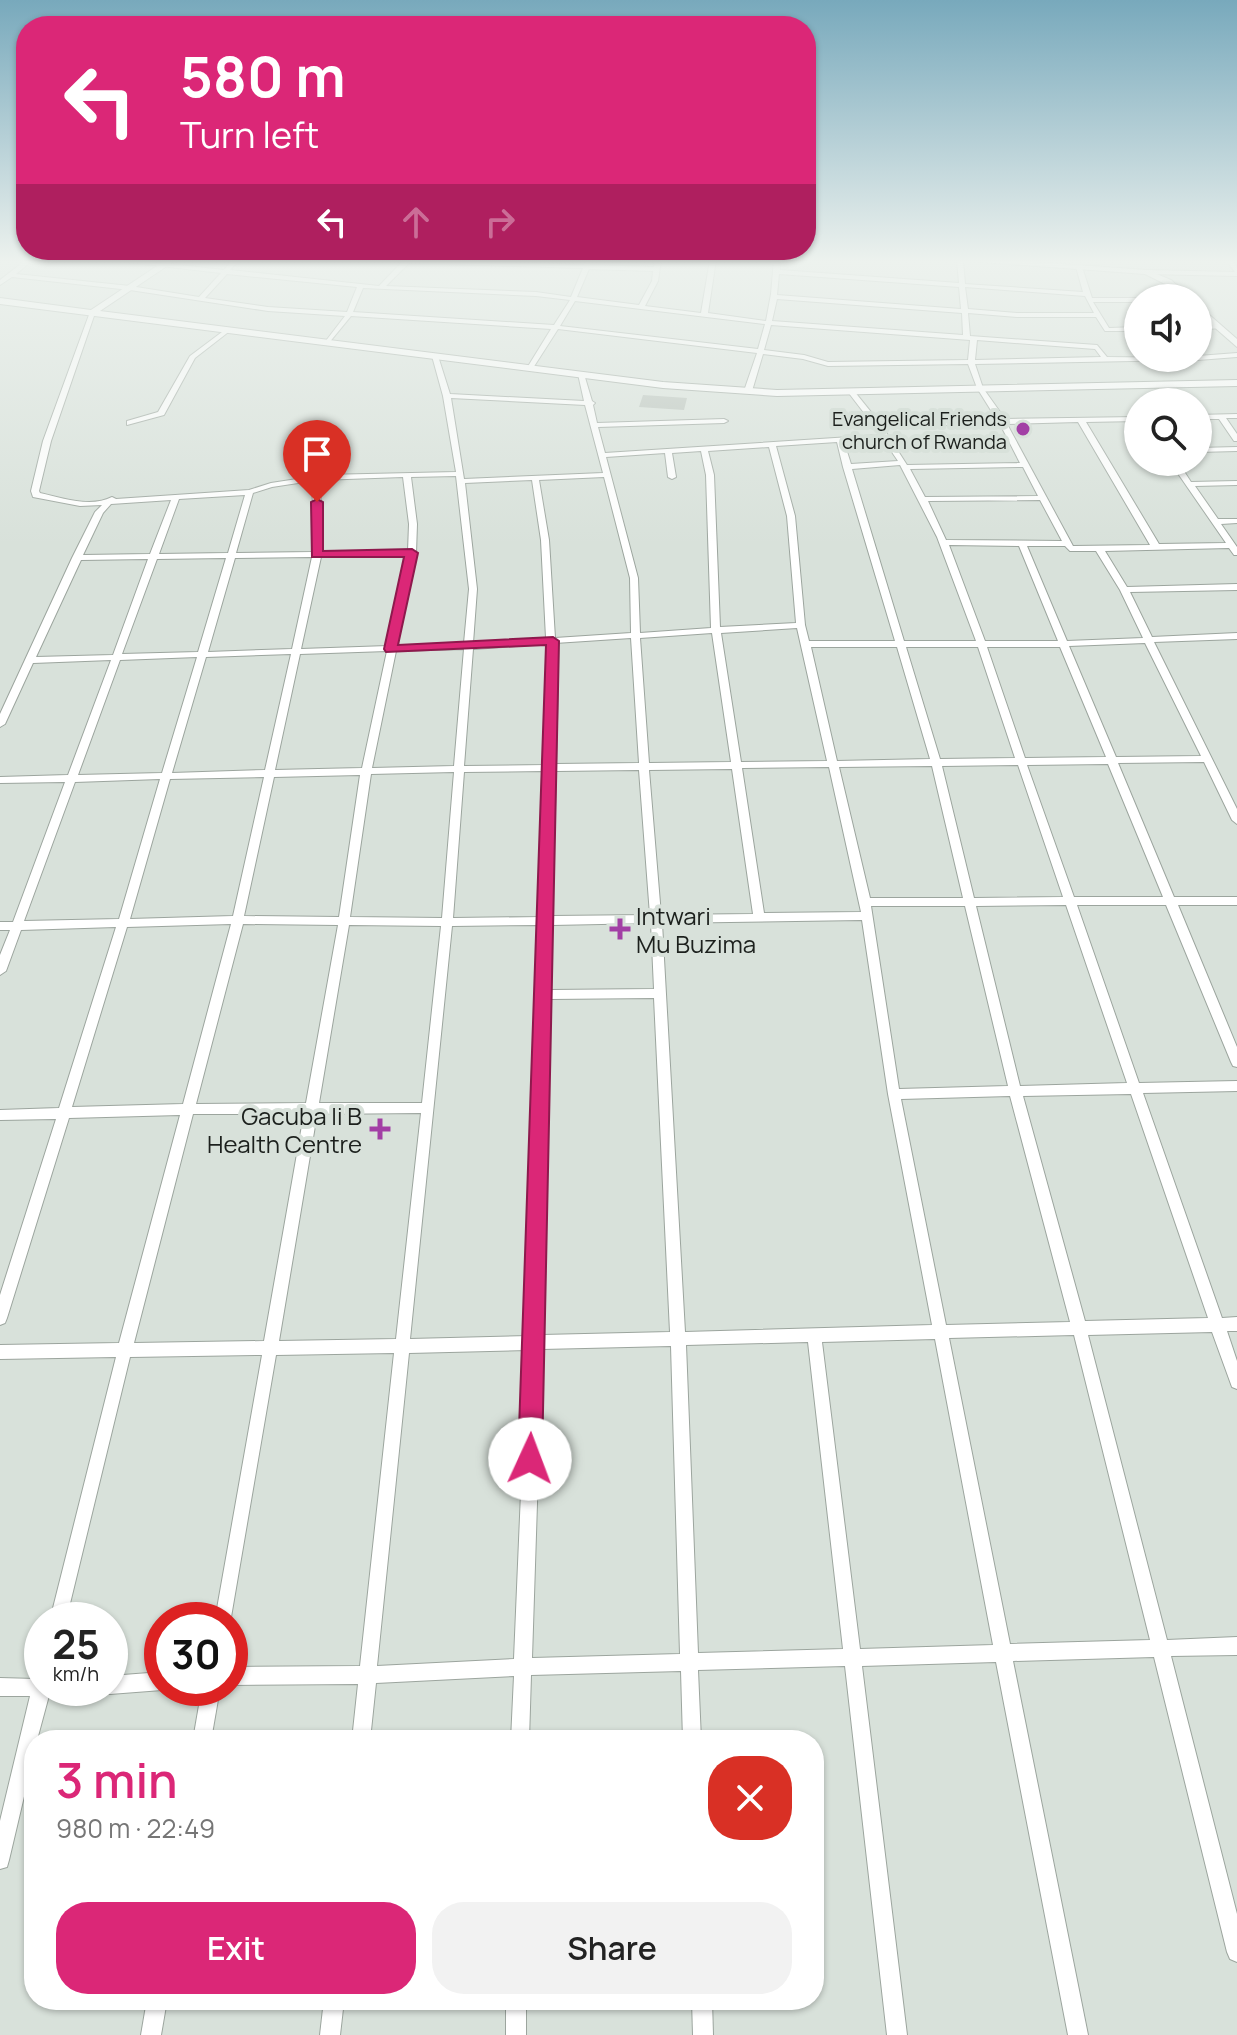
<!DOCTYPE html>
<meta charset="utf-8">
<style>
body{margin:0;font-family:Manrope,sans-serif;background:#f2f2f2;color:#222;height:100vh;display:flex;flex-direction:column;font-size:30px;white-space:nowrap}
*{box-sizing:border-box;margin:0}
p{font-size:26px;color:#767676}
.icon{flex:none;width:44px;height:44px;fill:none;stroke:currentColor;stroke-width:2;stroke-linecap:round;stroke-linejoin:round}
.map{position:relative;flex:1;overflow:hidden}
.panel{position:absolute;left:24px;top:1730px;width:800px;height:280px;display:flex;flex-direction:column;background:#fff;border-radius:32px;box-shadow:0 2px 6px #0004}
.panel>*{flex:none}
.top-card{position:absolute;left:16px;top:16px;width:800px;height:244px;border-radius:32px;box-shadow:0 2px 6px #0004;background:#db2777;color:#fff;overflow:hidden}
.controls{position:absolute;left:1124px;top:284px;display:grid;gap:16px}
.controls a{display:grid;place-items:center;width:88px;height:88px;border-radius:50%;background:#fff;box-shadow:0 2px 6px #0004;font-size:40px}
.speed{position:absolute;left:24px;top:1602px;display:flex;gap:16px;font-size:40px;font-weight:700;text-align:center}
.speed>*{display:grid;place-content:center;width:104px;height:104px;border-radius:50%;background:#fff;box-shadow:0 2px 6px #0004;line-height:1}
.speed small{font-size:20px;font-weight:400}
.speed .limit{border:12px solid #d22;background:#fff;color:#111}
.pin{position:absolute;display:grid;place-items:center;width:68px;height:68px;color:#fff;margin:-82px -34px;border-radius:50% 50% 50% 0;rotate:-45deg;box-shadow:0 0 8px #0007}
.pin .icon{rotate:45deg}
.me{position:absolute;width:88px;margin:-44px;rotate:2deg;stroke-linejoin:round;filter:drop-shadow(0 0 6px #0008)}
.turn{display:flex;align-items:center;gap:28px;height:168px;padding:0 32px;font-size:36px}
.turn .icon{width:104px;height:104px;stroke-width:2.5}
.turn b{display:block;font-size:56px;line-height:68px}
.lanes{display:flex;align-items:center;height:76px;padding:0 32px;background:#0003;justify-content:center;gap:40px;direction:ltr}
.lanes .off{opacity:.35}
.round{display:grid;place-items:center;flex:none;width:84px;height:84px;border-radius:32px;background:#f2f2f2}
.summary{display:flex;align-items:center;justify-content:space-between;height:136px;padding:0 32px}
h1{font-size:48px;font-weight:600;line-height:60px;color:#db2777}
.primary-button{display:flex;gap:16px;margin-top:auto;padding:16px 32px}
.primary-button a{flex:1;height:92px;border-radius:32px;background:#db2777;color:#fff;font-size:32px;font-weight:600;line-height:92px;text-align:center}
.primary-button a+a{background:#f2f2f2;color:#222}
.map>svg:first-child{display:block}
.building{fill:#b8c1ba}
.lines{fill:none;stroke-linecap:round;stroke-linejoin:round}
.minor-casing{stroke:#9ca59e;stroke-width:2}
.tertiary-casing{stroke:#9ca59e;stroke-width:2}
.minor{fill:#fff;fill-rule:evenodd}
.tertiary{fill:#fff;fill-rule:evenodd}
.route{fill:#db2777;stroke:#8e194d;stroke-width:2}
.poi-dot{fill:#a23fa5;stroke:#d8e1da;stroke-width:3}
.labels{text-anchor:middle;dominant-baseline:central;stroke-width:8;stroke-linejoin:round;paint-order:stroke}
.far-poi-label{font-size:20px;fill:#1c201d;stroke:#d8e1da;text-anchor:end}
.poi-label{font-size:24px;fill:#1c201d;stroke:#d8e1da;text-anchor:start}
</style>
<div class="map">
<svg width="1237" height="2035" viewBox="0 0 1237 2035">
<rect width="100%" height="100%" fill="#d8e1da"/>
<path class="building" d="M643 395 687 398 684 410 639 407Z"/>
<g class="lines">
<defs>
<g id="minor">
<path d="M26 260H33L16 274 130 286 199 297 221 273 109 260H134L224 270 232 260H239L230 270 379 286 402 262 381 260H453L584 265 586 260H592L590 265 654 267 655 260H661L658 281 645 306 701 313 710 260H716L708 313 766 321 771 294 774 260H780V270L959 283 957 261 963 260 965 284 1083 292 1076 267 1079 265 1082 267 1092 298H1138V302H1093L1109 328 1138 327V331H1105L1096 317H1017L968 313 970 336 1097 345 1107 357 1188 358 1185 360 975 364 983 388 1005 419 1138 417V421L1086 422 1159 544 1226 543 1170 462H1178L1191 482 1237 481V485L1195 486 1218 519H1237V523L1221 524 1237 547V555H1234L1229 548 1105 551 1127 587 1237 584V590L1130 592 1152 637 1237 633V639L1154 642 1237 809V824L1232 820 1204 762 1118 763 1174 897H1237V905H1178L1237 1047V1067L1233 1066 1231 1062 1166 905H1077L1139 1083 1237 1081V1091L1143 1093 1222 1318 1237 1317V1331H1227L1237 1361V1389L1232 1387 1212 1332 1088 1335 1167 1640 1237 1637V1655L1171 1656 1237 1914V1962L1230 1959 1227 1952 1154 1657 1013 1661 1088 2035H1068L996 1662 862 1666 907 2035H887L845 1666 698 1670 701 1740H683L681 1671 531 1675 529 1740H511L514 1676 376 1683 370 1740H352L358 1684 230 1685V1667L360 1666 394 1353 276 1355 230 1623V1620H215L262 1355 130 1357 66 1620H50L116 1357 0 1359V1345L119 1343 180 1115 69 1118 7 1318 5 1323 0 1325V1295L56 1119 0 1120V1110L59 1108 116 927 21 930 6 971 0 975V955L10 930H0V922H13L65 782 0 783V777L68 775 111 660 33 663 5 724 0 727V714L72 558 95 512 102 505 80 506 33 497 31 491 43 441 90 312 95 313 51 441 39 491 40 493C62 498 91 508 112 497L116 499 249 490 271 483 323 475 456 472 443 396 432 356 435 354 438 356 450 394 584 401 578 374 581 372 584 374 592 401 595 403 593 405 597 423 724 419 728 421 724 423 598 427 605 453 881 435 848 392 852 390 854 391 879 422 997 420 977 388 968 364 828 366 803 359 763 354 752 391 748 393 744 391 757 353 558 329 533 368 530 370 527 368 551 329 351 316 328 344 325 342 345 316 268 311 130 290 12 277 0 285V280ZM409 263 583 268 571 297 536 292 386 286ZM589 269 653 271 652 281 639 305 577 297ZM227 274 357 287 347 312 268 307 205 298ZM779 274 959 287 961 309 777 295ZM965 287 1085 296 1094 313H1017L968 309ZM363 288 536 296 570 300 554 325 353 312ZM777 299 962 313 963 335 772 321ZM575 301 765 324 758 349 560 326ZM771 325 970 340 968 360 828 362 804 355 764 350ZM977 340 1095 349 1101 357 975 360ZM451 398 585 405 603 473 464 479ZM1078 422 1150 545 1073 546 1007 424ZM1000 424 1020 463 907 465 882 426ZM883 439 898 461 851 464 844 442ZM837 442 843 467 895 641H809L805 625 795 516 776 446ZM769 447 787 516 796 623 720 627 714 475 708 451ZM701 451 706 475 711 628 640 633 638 578 606 457 665 453 668 477 672 479 676 477 672 453ZM900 465 937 537 976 641H904L852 469ZM1023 467 1038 496 925 497 910 469ZM456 476 469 589 464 643 397 646 416 553 417 524 411 477ZM403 477 409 524 408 551 321 552 323 524 319 480ZM604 477 630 578 631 633 555 638 549 540 539 480ZM532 480 541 540 546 638 473 643 477 589 465 483ZM311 481 315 524 313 552 236 553 253 493 272 487ZM245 495 228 553 159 554 179 499ZM171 500 150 554 83 555 103 513 111 504ZM1040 500 1062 541 946 540 928 501ZM949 545 1019 546 1058 641H985ZM1027 546H1065L1070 551H1096L1120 590 1143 638 1067 641ZM407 556 388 646 301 649 321 557ZM312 557 292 649 208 652 235 558ZM226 558 198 652 122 654 157 559ZM148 559 113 655 36 657 81 560ZM797 628 827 761 741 762 721 633ZM712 633 731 762 649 763 640 638ZM631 638 639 763 556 764 558 679 555 643ZM1145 643 1201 756 1116 757 1069 646ZM546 644 548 679 546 765 464 766 473 649ZM811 647H897L930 759 837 761ZM906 647H978L1015 758 940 759ZM987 647H1060L1106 757 1025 758ZM464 649 454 766 372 768 396 651ZM387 651 362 768 275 770 300 654ZM291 654 265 770 172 773 206 657ZM197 657 162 773 78 775 120 660ZM1108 764 1163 897H1074L1027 765ZM1018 765 1063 897 974 898 942 766ZM932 766 963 898H870L839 767ZM829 767 861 912 764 913 742 768ZM732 769 753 914 661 915 649 770ZM639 770 650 915 552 916 556 771ZM545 771 541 917 453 918 464 772ZM454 772 442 918 350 917 371 774ZM360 775 339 917 244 916 274 777ZM264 777 233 916 130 919 170 779ZM160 779 119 919 24 921 75 782ZM1066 905 1127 1083 1020 1086 976 906ZM871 906H965L1008 1086 899 1089ZM862 920 888 1094 932 1325 685 1332 662 923ZM651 923 654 989 550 990 552 925ZM231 924 183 1104 72 1107 127 927ZM243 924 338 925 306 1103 196 1104ZM349 925 441 926 422 1103H319ZM541 925 528 1336 410 1339 452 926ZM654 998 670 1332 542 1335 550 999ZM1131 1094 1208 1318 1085 1321 1023 1096ZM1010 1096 1070 1322 946 1325 901 1099ZM421 1113 396 1339 279 1341 317 1114ZM193 1114H304L264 1341 134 1343ZM1074 1335 1150 1640 1010 1644 949 1338ZM935 1339 993 1645 860 1649 822 1342ZM808 1342 843 1649 698 1653 686 1345ZM671 1346 680 1654 532 1658 542 1349ZM527 1350 514 1659 377 1666 409 1353Z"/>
<path d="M1226 260H1232L1237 267V276L1147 274 1144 272 1147 270 1235 272Z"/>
<path d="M1218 325 1221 327 1220 328 1198 330V326Z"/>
<path d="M226 329 231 330 195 358 164 415 127 425V421L158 412 190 356Z"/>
<path d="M1237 353V357L1198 360 1195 358H1198V356Z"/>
<path d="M1237 414V418H1226L1237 434V441H1234L1219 419H1198V415Z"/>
<path d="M1237 447V451L1198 452V448Z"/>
<path d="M162 1672V1688H166L162 1690 110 1694 104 1691 103 1688H110V1676Z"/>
<path d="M42 1674V1688H51L37 1740H34V1754L9 1860 7 1867 0 1869V1821L30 1696H0V1678L35 1679Z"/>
<path d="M202 1688H220L211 1740H193Z"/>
<path d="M147 2000H167L161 2035H141Z"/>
<path d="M324 2000H344L340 2035H320Z"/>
<rect x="506" y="2000" width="20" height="35"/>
<path d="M692 2000H712L713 2035H693Z"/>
</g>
<g id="tertiary">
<path d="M166 260H176L100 311 663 382 777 390 1237 380V386L777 396 663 388 0 304V298L91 310Z"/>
<path d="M955 260H1004L1147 270 1171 280 1191 298H1182L1165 284 1145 274Z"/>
<path d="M1198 305 1237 339V347L1198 313Z"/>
</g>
</defs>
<use href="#minor" class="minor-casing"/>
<use href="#tertiary" class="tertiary-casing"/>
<use href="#minor" class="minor"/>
<use href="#tertiary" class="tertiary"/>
</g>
<linearGradient id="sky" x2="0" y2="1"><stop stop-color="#78a9bc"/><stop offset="0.48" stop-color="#edf2ee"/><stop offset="1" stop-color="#edf2ee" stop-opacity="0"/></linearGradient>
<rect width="1237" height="545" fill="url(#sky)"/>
<path class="route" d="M317 499 323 502V551L412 549 418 553 398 645 553 637 559 641 542 1459 539 1468 530 1471 522 1468 518 1459 546 645 386 652 384 649 404 557H312L311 502Z"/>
<g class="poi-dot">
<circle cx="1023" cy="429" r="8"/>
<path d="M616 917h8v8h8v8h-8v8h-8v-8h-8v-8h8z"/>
<path d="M376 1117h8v8h8v8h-8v8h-8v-8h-8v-8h8z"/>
</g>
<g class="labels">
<g class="far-poi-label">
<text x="1007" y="418">Evangelical Friends<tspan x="1007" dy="23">church of Rwanda</tspan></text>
</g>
<g class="poi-label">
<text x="636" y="915">Intwari<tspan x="636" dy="28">Mu Buzima</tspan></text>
<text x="362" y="1115" text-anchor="end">Gacuba Ii B<tspan x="362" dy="28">Health Centre</tspan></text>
</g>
</g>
</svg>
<div class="controls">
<a><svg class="icon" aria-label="sound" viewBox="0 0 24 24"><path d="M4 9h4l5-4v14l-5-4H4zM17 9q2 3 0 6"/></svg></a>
<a><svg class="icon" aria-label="search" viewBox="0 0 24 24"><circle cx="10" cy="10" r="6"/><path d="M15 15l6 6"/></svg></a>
</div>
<div class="speed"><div>25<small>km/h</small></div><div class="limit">30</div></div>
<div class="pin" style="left:317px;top:502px;background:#d93025"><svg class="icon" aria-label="arrive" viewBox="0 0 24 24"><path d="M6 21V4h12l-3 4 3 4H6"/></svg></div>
<svg class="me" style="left:530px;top:1459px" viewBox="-20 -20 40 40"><circle r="19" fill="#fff"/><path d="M0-13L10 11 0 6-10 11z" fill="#db2777"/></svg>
<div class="top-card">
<div class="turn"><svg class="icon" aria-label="left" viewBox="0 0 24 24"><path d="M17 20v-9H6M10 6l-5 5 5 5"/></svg><div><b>580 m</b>Turn left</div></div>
<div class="lanes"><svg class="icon" aria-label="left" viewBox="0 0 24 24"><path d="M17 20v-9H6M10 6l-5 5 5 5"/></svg><svg class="icon off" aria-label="ahead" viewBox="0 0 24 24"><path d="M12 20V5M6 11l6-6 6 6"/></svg><svg class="icon off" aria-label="right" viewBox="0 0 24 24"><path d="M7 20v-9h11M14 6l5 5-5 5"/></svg></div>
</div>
<section class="panel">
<div class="summary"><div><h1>3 min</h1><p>980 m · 22:49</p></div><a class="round" style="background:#d93025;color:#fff"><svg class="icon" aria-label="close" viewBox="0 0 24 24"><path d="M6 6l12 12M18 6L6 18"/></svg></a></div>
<div class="primary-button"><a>Exit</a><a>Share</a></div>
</section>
</div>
